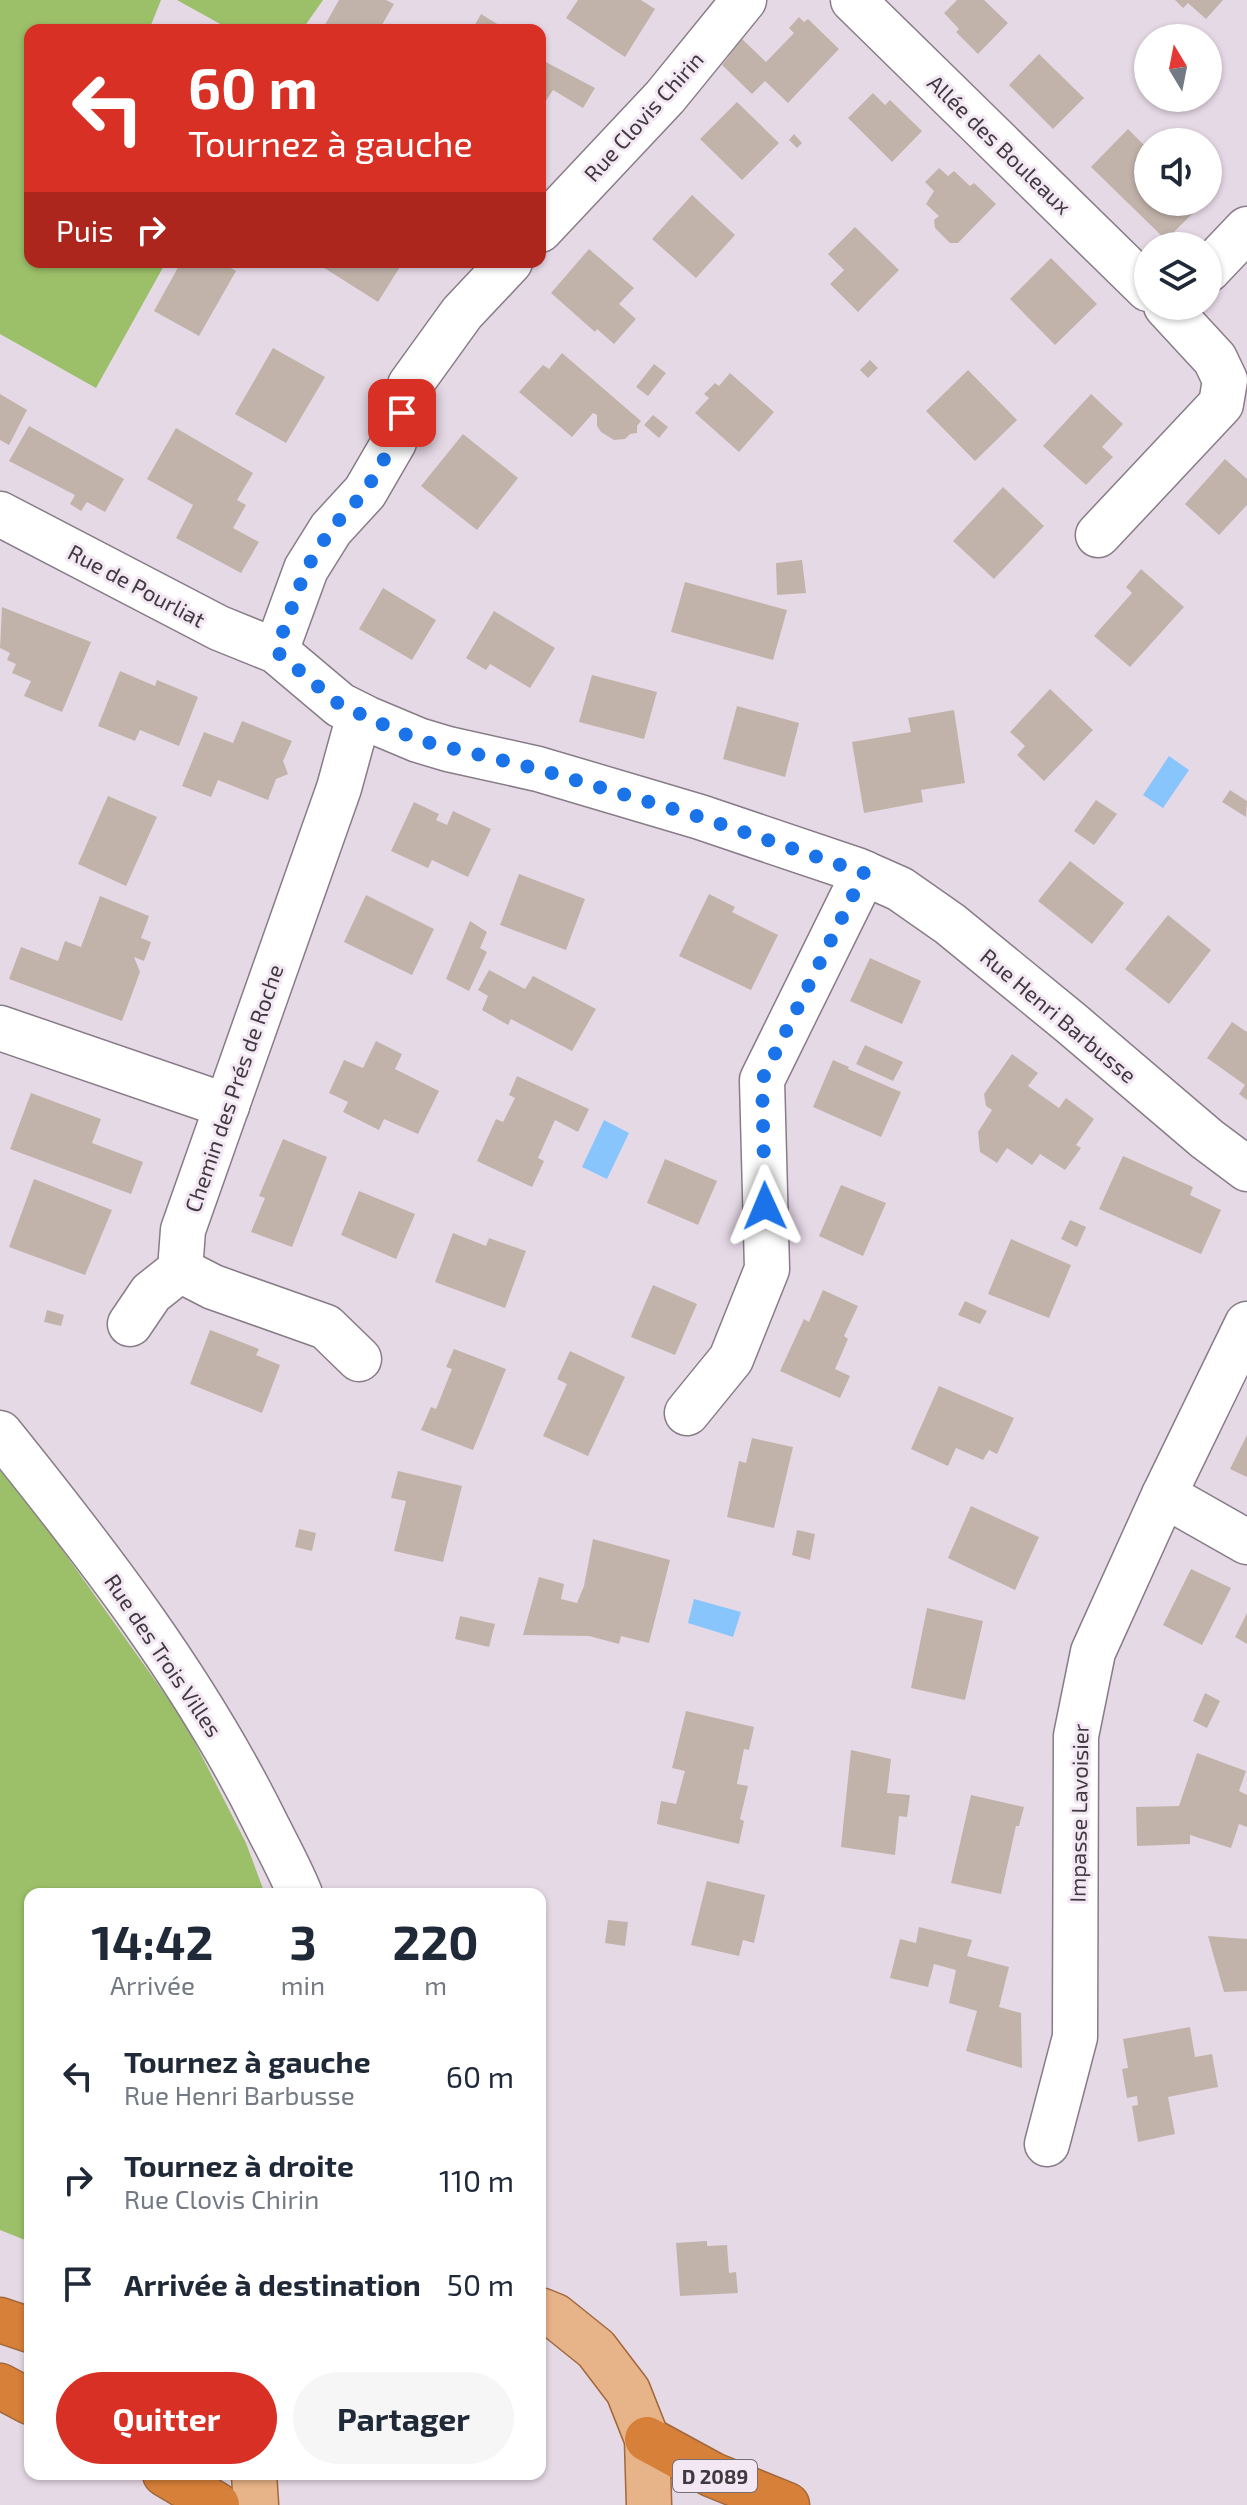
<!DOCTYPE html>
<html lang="fr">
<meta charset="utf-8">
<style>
body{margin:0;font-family:"Exo 2",sans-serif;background:#f6f6f7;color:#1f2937;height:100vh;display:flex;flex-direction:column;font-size:30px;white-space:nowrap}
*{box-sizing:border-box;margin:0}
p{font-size:26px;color:#747a83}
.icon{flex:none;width:44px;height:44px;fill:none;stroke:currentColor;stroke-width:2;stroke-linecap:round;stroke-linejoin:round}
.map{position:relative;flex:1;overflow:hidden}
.side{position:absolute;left:24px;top:1888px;width:522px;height:592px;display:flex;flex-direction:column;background:#fff;border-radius:16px;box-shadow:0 2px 6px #0004}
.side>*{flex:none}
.banner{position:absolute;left:24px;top:24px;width:522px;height:244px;border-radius:16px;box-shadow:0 2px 6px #0004;background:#d93025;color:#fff;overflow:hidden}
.needle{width:52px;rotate:350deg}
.fabs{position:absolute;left:1134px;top:24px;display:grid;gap:16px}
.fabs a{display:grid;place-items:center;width:88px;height:88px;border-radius:50%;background:#fff;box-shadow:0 2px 6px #0004;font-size:40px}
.pin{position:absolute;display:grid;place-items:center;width:68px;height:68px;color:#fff;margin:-34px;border-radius:16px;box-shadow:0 4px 12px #0006}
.me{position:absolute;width:88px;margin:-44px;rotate:359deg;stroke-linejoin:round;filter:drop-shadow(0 0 6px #0008)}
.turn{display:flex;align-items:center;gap:28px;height:168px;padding:0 32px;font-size:36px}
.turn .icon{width:104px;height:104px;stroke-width:2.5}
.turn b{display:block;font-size:56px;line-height:68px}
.then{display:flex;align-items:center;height:76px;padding:0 32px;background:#0003;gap:16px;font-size:30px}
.eta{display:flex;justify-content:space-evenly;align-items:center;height:136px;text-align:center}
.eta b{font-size:48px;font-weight:700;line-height:56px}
.cta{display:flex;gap:16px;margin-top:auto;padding:16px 32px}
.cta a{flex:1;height:92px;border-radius:48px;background:#d93025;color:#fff;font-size:32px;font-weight:700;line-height:92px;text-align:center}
.cta a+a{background:#f6f6f7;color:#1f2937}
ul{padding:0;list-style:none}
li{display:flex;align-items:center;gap:24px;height:104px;padding:0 32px}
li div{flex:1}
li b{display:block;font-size:30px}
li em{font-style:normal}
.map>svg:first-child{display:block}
.green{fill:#9cc069}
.water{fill:#88c5fd}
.building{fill:#c2b3aa}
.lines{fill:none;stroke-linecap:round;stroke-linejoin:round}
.minor-casing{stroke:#887c88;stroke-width:47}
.major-casing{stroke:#a2683b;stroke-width:47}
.highway-casing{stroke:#a2683b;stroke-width:47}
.minor{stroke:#fff;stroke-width:44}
.major{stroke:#e7b388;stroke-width:44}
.highway{stroke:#d78039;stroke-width:44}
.route{stroke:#1a73e8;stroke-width:14;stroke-dasharray:0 25.2}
.labels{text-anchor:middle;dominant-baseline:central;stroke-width:6;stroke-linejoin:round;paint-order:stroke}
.shield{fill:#f3e7f3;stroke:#756e75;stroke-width:2}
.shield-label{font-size:20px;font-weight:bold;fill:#3f3a3f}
.street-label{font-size:22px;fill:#3f3a3f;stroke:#f3e7f3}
</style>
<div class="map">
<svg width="1247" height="2505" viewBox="0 0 1247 2505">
<rect width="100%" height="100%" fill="#e6d9e6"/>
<g class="green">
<path d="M0 0H161L149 30H30V262H166L96 388 0 334Z"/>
<path d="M177 0H323L302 30H231Z"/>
<path d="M0 1462 184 1721 246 1843 265 1894H30V2242L0 2230Z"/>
</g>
<g class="water">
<path d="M1169 756 1189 770 1163 808 1143 795Z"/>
<path d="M604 1120 629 1133 607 1179 582 1167Z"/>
<path d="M694 1599 741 1612 733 1637 688 1623Z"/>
</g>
<g class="building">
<path d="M339 0H386L394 4 379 30H322Z"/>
<path d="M578 0H641L655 9 625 57 566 18Z"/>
<path d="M957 0H984L1008 23 978 54 956 32 959 29 944 13Z"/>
<path d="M1175 0H1223L1206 19 1188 3 1183 8Z"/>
<path d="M481 14 507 30H472Z"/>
<path d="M799 17 804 22 808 19 839 49 788 103 765 81 752 94 722 65 742 39 766 62 794 33 789 28Z"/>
<path d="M1039 54 1084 98 1053 129 1009 85Z"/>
<path d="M540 59 595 88 583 108 553 90 543 105 540 103Z"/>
<path d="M873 93 885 105 890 100 922 131 892 162 848 118Z"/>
<path d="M737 102 779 143 742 180 700 139Z"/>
<path d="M1128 129 1148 149V202H1204L1166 240 1091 167Z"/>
<path d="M794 134 802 143 797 148 789 140Z"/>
<path d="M939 168 948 176 954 171 970 186 974 183 996 204 958 243H950L935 228 934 220 939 216 926 204 934 191 925 182Z"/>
<path d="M692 195 735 235 696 278 652 239Z"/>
<path d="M855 227 899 270 858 312 830 284 844 270 828 254Z"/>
<path d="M589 249 634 288 619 304 636 319 614 344 597 329 595 332 551 293Z"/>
<path d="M1051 258 1097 304 1055 345 1010 299Z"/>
<path d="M181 262H220L236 271 199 336 154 311Z"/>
<path d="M319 262H403L378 302 318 264Z"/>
<path d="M273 348 325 377 286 443 235 414Z"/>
<path d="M562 353 641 421 637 426V433L630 434 625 439 614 440 601 432 597 426V415L593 413 572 437 519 392 543 365 549 369Z"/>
<path d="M870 360 878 368 868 378 860 370Z"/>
<path d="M654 364 666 373 648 396 636 387Z"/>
<path d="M968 370 1017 420 975 461 926 411Z"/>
<path d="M730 373 774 412 739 452 695 413 709 398 704 394 715 383 719 386Z"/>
<path d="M0 394 27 410 9 445 0 440Z"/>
<path d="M1091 394 1123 424 1102 447 1113 457 1086 485 1043 446Z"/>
<path d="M653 415 668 427 659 438 644 425Z"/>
<path d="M29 426 124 479 105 512 87 502 81 511 70 504 75 495 9 461Z"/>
<path d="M176 428 253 473 237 500 246 505 233 528 259 542 241 573 176 538 193 505 147 479Z"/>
<path d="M463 434 518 478 477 530 421 486Z"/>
<path d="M1225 459 1247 479V505L1219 535 1185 504Z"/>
<path d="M1003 487 1044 526 994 579 953 541Z"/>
<path d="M802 560 806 593 777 595 776 563Z"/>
<path d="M1141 569 1184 607 1130 667 1094 636 1132 593 1126 587Z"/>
<path d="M685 582 787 610 773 660 671 632Z"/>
<path d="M383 588 436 620 412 660 359 629Z"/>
<path d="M2 607 91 642 62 712 24 696 31 681 12 673 16 664 7 660 10 653 0 648Z"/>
<path d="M494 611 555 648 530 688 490 664 486 670 466 658Z"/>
<path d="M120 671 155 686 157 680 198 697 179 746 140 730 135 741 98 726Z"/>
<path d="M592 675 657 692 644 739 579 722Z"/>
<path d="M1050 689 1093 730 1044 781 1017 755 1025 746 1010 732Z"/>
<path d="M737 706 799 723 785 777 723 759Z"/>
<path d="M954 710 965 783 921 790 923 802 864 813 852 742 911 732 908 718Z"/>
<path d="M242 721 292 741 283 761 288 774 276 779 268 800 218 780 211 797 182 786 204 732 233 743Z"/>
<path d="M1230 790 1247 801 1246 817 1222 802Z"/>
<path d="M108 796 157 817 126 886 78 864Z"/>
<path d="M1096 800 1117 814 1094 845 1074 831Z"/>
<path d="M414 802 439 814 436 820 447 825 453 811 491 829 468 877 432 860 428 868 391 851Z"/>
<path d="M1070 861 1124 903 1092 944 1038 901Z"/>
<path d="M519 874 585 899 566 950 500 925Z"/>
<path d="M709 894 735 907 732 912 778 935 751 990 679 956Z"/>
<path d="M366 895 434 929 412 975 344 942Z"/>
<path d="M100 896 149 916 141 938 151 942 144 961 134 957 140 972 122 1021 9 979 21 947 58 961 65 941 81 947Z"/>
<path d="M1168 915 1211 950 1169 1004 1125 969Z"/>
<path d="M470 921 487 932 480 948 487 952 469 991 446 979Z"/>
<path d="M870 958 921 981 902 1024 850 1001Z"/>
<path d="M489 970 525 989 533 976 596 1009 572 1051 511 1019 508 1025 482 1010 488 996 478 990Z"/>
<path d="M1232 1022 1247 1032V1100L1239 1094 1245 1085 1207 1058Z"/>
<path d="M376 1041 402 1054 395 1069 439 1091 418 1134 384 1119 379 1130 343 1112 348 1102 329 1093 344 1060 363 1068Z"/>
<path d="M865 1045 903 1062 893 1081 856 1064Z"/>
<path d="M1012 1054 1038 1073 1028 1086 1059 1108 1066 1098 1094 1119 1076 1145 1081 1148 1065 1170 1040 1154 1032 1165 1007 1148 997 1163 980 1152 978 1132 992 1110 986 1106 984 1094Z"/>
<path d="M833 1060 849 1067 848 1069 901 1092 881 1137 813 1107Z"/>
<path d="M517 1076 589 1109 578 1132 555 1120 538 1158 544 1161 532 1187 477 1161 496 1119 503 1122 515 1098 509 1095Z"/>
<path d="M31 1093 101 1119 92 1143 143 1162 131 1194 10 1149Z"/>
<path d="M283 1139 327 1157 292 1247 251 1232 265 1198 259 1196Z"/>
<path d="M1123 1156 1193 1187 1190 1195 1221 1210 1201 1254 1099 1209Z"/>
<path d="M665 1159 717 1181 698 1225 647 1203Z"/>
<path d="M34 1179 112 1210 85 1275 9 1247Z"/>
<path d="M841 1185 886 1203 863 1256 819 1236Z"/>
<path d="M359 1191 415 1214 396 1259 341 1235Z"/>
<path d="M1070 1220 1086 1227 1077 1247 1061 1239Z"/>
<path d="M453 1233 486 1246 489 1238 526 1251 505 1308 435 1282Z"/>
<path d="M1011 1239 1071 1265 1049 1318 988 1294Z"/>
<path d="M653 1285 697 1304 675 1355 631 1337Z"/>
<path d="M823 1290 858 1306 844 1336 848 1339 835 1369 850 1376 840 1398 780 1371 804 1319 809 1322Z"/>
<path d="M965 1301 987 1311 980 1324 958 1315Z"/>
<path d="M47 1310 64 1315 61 1326 44 1322Z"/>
<path d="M210 1330 259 1349 256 1355 280 1365 262 1413 190 1384Z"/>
<path d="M454 1349 506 1369 473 1450 421 1430 431 1407 436 1409 452 1369 446 1367Z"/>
<path d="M570 1351 625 1377 588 1456 543 1436 567 1384 557 1379Z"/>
<path d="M939 1386 1014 1418 997 1454 989 1450 983 1460 956 1448 948 1466 911 1449Z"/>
<path d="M1247 1435V1477L1230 1469Z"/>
<path d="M752 1438 793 1447 774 1528 727 1517 739 1461 746 1463Z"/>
<path d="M398 1471 462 1486 443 1562 394 1551 406 1501 391 1498Z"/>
<path d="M971 1506 1039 1537 1015 1590 948 1558Z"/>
<path d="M299 1529 316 1533 312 1551 295 1547Z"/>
<path d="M797 1530 815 1534 810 1560 792 1555Z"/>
<path d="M593 1539 670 1560 649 1643 621 1636 619 1644 589 1636 523 1635 539 1577 564 1584 561 1599 577 1603 584 1586Z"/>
<path d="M1191 1569 1231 1588 1202 1645 1163 1625Z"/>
<path d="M927 1608 983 1621 965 1700 911 1688Z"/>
<path d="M1247 1613V1644L1235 1637Z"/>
<path d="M460 1616 495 1624 489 1647 455 1639Z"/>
<path d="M1205 1693 1220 1701 1207 1728 1193 1721Z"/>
<path d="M686 1711 754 1727 749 1750 744 1749 737 1784 748 1786 740 1819 744 1821 739 1844 657 1824 661 1801 676 1804 685 1771 672 1768Z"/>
<path d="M851 1750 891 1759 887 1793 910 1795 907 1817 899 1816 895 1855 841 1847Z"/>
<path d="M1197 1753 1246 1771 1239 1791 1247 1795V1827L1239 1824 1231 1848 1190 1835V1844L1137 1846 1136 1807 1179 1806Z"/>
<path d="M971 1795 1024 1807 1019 1826H1016L1001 1894 951 1883Z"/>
<path d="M707 1881 765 1895 754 1943 743 1940 739 1956 691 1945Z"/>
<path d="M608 1920 628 1922 625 1946 605 1943Z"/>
<path d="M919 1927 972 1940 967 1956 1009 1967 999 2007 1021 2013 1022 2068 966 2051 977 2011 949 2003 956 1970 934 1964 928 1987 890 1978 900 1939 916 1943Z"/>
<path d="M1208 1936 1247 1939V1991L1224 1992Z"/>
<path d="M1190 2027 1195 2057 1212 2054 1218 2087 1168 2097 1175 2134 1138 2142 1132 2106 1138 2105 1137 2096 1127 2098 1122 2069 1128 2068 1123 2039Z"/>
<path d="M707 2241V2246L727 2245 729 2273 736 2272 738 2293 680 2296 676 2243Z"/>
</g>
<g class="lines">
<defs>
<g id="minor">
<path d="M853 0 1148 289"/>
<path d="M540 230 665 97 744 0"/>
<path d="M1208 270 1247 229"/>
<path d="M0 514 219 628 276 651 340 705 368 719 418 740 448 749 538 769 700 817 857 870 900 889 950 924 1071 1023 1207 1139 1247 1169"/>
<path d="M1098 535 1221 404 1225 380 1215 359 1166 306"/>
<path d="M276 651 306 569 331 529 365 492 394 442 410 385 462 313 510 262"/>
<path d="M0 1028 227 1106"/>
<path d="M130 1324 151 1293 180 1270"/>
<path d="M359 1359 326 1327 213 1287 180 1270 183 1230 339 788 359 715"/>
<path d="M687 1413 731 1359 767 1269 762 1080 864 873"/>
<path d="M0 1433C99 1556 195 1680 265 1822 277 1846 290 1869 300 1894"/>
<path d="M1164 1495 1247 1542"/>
<path d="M1047 2144 1075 2037 1076 1736 1093 1652 1164 1495 1247 1324"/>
</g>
<g id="major">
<path d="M540 2310 555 2316 596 2349 628 2391 647 2439 649 2505"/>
<path d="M254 2474 256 2505"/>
</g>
<g id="highway">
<path d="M0 2320 30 2330"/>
<path d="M0 2386 30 2402"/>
<path d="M647 2439 713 2475 787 2505"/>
<path d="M165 2474 217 2505"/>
</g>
</defs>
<use href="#minor" class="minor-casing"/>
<use href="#major" class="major-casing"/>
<use href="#highway" class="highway-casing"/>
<use href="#minor" class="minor"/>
<use href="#major" class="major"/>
<use href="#highway" class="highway"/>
</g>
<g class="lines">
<path class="route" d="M402 413 394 442 365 492 331 529 306 569 276 651 340 705 418 740 538 769 700 817 864 873 762 1080 765 1206"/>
</g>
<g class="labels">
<rect class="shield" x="673" y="2460" width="84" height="32" rx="6"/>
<g class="shield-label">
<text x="715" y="2476">D 2089</text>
</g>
<g class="street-label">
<text transform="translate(643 116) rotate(-48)">Rue Clovis Chirin</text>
<text transform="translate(1000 144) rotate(44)">Allée des Bouleaux</text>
<text transform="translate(137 585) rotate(28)">Rue de Pourliat</text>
<text transform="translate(1059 1015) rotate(40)">Rue Henri Barbusse</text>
<text transform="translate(233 1088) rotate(-71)">Chemin des Prés de Roche</text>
<text transform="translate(164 1655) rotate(56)">Rue des Trois Villes</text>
<text transform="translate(1078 1813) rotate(-89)">Impasse Lavoisier</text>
</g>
</g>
</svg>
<div class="fabs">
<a><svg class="needle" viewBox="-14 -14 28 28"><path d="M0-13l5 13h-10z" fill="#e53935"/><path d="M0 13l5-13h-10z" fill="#747a83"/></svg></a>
<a><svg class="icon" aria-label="sound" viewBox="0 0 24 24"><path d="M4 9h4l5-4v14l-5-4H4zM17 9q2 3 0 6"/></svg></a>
<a><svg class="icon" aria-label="layers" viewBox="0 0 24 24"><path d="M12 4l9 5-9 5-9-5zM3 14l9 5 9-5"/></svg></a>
</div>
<div class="pin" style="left:402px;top:413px;background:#d93025"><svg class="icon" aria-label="arrive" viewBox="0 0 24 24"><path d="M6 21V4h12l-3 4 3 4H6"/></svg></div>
<svg class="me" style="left:765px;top:1206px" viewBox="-20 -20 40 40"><path d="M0-17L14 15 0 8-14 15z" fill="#1a73e8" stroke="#fff" stroke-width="4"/></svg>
<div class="banner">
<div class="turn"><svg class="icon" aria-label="left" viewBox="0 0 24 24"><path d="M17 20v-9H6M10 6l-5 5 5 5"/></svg><div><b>60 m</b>Tournez à gauche</div></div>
<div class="then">Puis<svg class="icon" aria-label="right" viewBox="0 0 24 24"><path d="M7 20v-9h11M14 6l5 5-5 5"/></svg></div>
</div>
<section class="side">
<div class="eta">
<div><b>14:42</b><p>Arrivée</p></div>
<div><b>3</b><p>min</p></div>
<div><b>220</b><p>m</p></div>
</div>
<ul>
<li><svg class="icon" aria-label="left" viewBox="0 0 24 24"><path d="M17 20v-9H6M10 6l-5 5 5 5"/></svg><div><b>Tournez à gauche</b><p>Rue Henri Barbusse</p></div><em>60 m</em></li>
<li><svg class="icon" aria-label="right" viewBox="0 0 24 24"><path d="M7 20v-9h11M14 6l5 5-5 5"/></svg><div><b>Tournez à droite</b><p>Rue Clovis Chirin</p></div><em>110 m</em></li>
<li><svg class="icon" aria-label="arrive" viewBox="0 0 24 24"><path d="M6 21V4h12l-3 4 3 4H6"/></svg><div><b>Arrivée à destination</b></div><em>50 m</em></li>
</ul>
<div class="cta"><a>Quitter</a><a>Partager</a></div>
</section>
</div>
